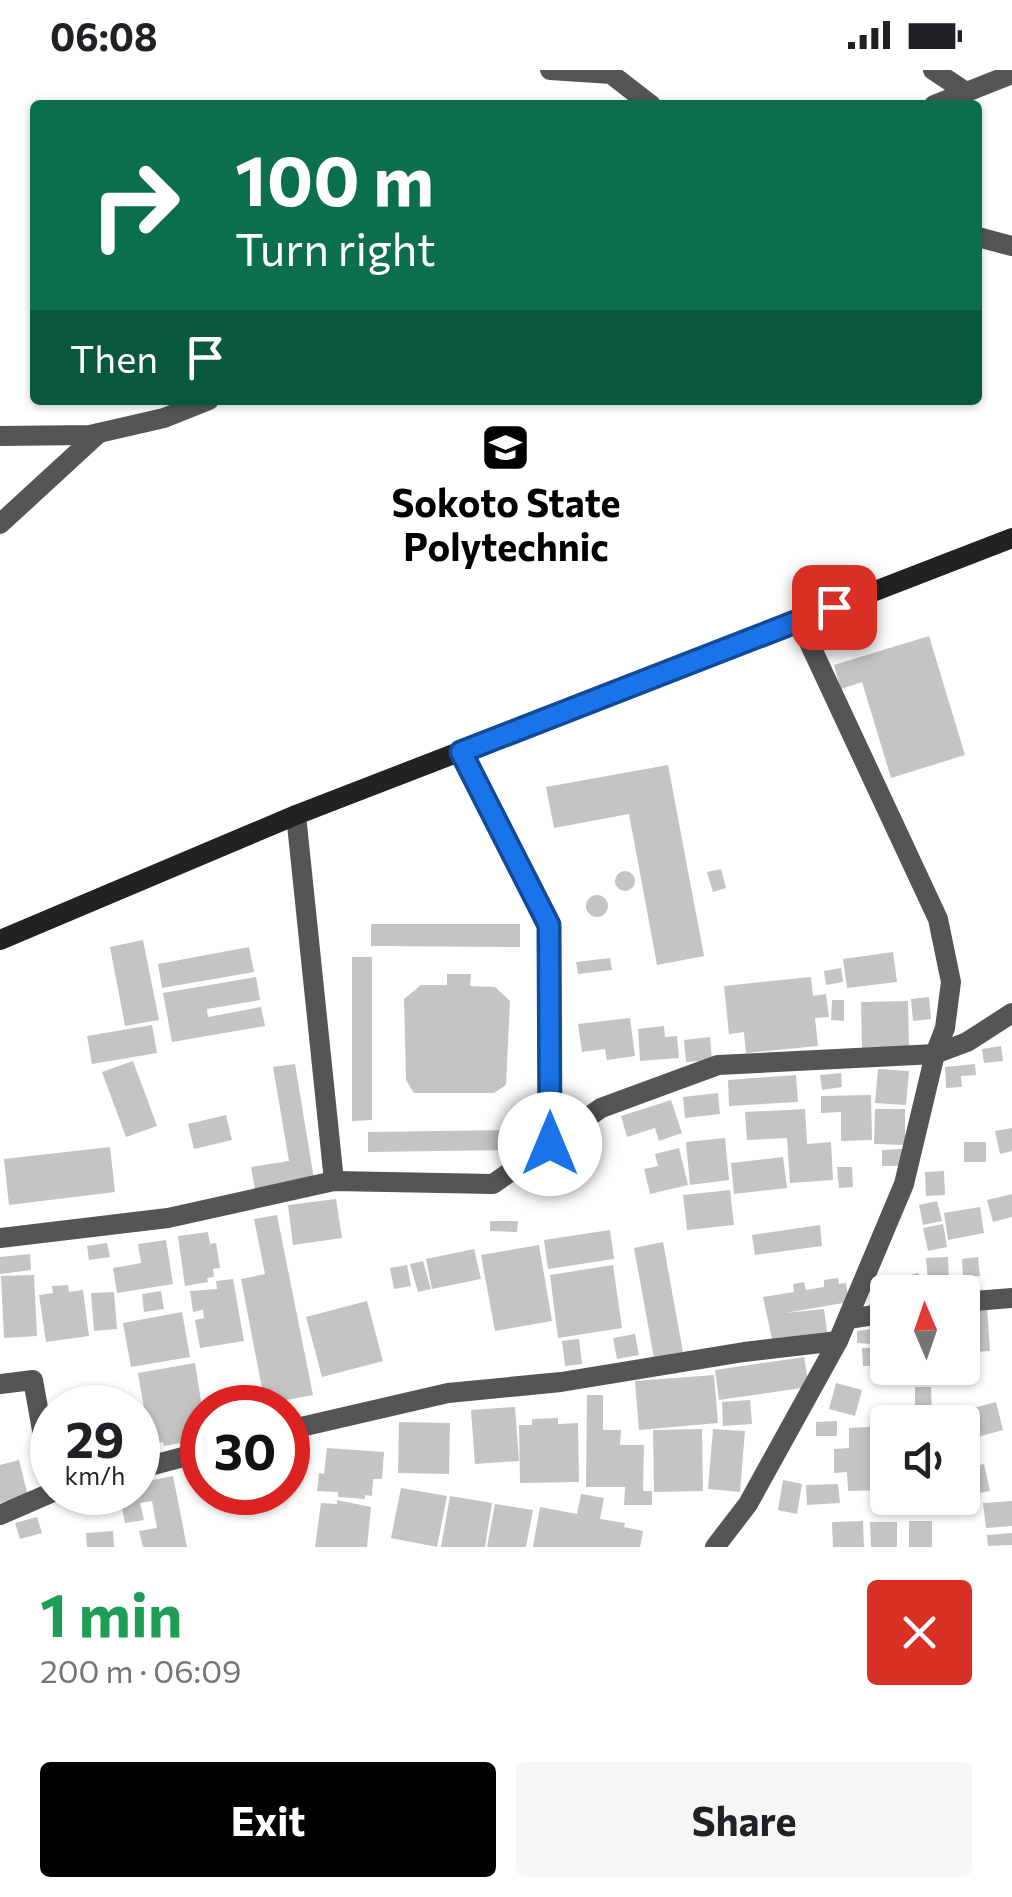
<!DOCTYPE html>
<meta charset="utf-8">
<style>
body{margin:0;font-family:Commissioner,sans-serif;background:#f6f6f6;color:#202124;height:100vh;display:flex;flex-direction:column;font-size:38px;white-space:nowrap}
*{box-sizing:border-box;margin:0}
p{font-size:32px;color:#757577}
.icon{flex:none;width:55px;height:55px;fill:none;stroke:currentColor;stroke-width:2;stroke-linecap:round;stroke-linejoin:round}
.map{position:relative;height:1477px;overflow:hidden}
.drawer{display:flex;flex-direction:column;background:#fff;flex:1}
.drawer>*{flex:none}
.hud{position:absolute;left:30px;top:30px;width:952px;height:305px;border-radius:10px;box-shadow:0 2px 8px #0004;background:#0b6e4f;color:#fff;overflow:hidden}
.needle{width:65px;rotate:358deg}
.buttons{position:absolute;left:870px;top:1205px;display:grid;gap:20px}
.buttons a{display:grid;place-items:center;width:110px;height:110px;border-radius:10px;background:#fff;box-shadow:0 2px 8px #0004;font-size:50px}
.speed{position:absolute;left:30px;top:1315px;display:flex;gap:20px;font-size:50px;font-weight:700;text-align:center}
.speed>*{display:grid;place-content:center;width:130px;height:130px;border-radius:50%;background:#fff;box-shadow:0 2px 8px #0004;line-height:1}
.speed small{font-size:25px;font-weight:400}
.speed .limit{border:15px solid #d22;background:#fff;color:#111}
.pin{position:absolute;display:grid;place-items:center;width:85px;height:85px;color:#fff;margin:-42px;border-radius:20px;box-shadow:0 5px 15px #0006}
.me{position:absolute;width:110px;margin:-55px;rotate:0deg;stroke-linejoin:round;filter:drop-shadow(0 0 8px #0008)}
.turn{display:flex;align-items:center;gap:35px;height:210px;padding:0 40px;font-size:45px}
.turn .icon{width:130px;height:130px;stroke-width:2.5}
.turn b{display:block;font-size:70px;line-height:85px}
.then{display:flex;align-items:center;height:95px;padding:0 40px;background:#0003;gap:20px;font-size:38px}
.round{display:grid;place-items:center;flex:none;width:105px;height:105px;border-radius:10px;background:#f6f6f6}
.overview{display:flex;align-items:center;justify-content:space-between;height:170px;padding:0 40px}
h1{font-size:60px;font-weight:700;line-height:75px;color:#1e9e55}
.action{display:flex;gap:20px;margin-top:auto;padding:20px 40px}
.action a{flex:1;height:115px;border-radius:10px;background:#000;color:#fff;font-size:40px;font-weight:700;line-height:115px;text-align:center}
.action a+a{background:#f6f6f6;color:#202124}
.status{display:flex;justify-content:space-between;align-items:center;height:70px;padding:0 50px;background:#fff;direction:ltr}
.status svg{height:28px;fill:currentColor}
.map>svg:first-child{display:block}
.building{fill:#c4c4c4}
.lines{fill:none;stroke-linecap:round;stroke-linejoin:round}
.street{stroke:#555;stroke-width:20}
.secondary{stroke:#222;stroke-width:20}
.route-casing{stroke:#114b97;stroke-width:25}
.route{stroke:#1a73e8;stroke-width:18}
.labels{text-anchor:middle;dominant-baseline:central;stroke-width:9;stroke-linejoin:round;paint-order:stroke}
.poi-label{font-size:38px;font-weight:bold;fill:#000;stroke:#fff}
</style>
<div class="status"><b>06:08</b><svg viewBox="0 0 49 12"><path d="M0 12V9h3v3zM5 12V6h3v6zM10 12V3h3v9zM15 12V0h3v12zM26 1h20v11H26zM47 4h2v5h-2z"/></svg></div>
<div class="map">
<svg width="1012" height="1477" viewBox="0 0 1012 1477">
<rect width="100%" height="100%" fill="#fff"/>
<g class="building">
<path d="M929 566 965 685 891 708 862 612 841 619 834 595Z"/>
<path d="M668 695 704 886 657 895 629 744 554 758 546 717Z"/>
<path d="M721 799 726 818 713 822 707 802Z"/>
<circle cx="625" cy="811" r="10"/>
<circle cx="597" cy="836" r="11"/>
<path d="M371 854H520V877L371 876Z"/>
<path d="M143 870 159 950 125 956 110 877Z"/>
<path d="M249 877 254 902 162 918 158 894Z"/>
<path d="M893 882 897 912 847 918 843 889Z"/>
<path d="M352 887H372V1050L352 1051Z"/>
<path d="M610 888 612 900 578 904 576 892Z"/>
<path d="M841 898 843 912 826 915 824 901Z"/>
<path d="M447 904H471L470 916 495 917 510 931 506 1015 494 1023H414L406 1010 404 929 421 915H447Z"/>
<path d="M256 907 260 930 207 939 208 947 261 937 265 956 172 972 163 923Z"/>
<path d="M811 907 813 926 826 924 829 947 815 948 818 976 746 983 744 962 729 964 724 916Z"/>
<path d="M929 927 931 949 913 951 911 929Z"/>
<path d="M832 930H844V951L831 950Z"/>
<path d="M908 931 909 979H862L861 932Z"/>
<path d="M630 948 635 986 607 990 605 979 582 982 578 954Z"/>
<path d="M152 955 157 983 92 994 87 966Z"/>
<path d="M664 956 665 967 677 966 679 988 640 991 638 959Z"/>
<path d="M710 967 712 990 686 992 684 970Z"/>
<path d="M1001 976 1003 991 984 993 982 979Z"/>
<path d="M133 991 157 1056 126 1067 102 1002Z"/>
<path d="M295 994 314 1109 255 1119 251 1097 289 1091 273 997Z"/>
<path d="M975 994 976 1005 961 1006 962 1017 946 1018 945 997Z"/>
<path d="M878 999 909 1001 906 1035 875 1033Z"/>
<path d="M841 1003 842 1017 822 1020 820 1005Z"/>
<path d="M796 1005 798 1032 729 1036 728 1010Z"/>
<path d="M718 1023 720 1044 685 1048 683 1027Z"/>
<path d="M871 1025 872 1070 841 1071V1042L821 1043V1026Z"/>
<path d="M671 1030 682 1063 659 1071 655 1058 627 1067 621 1046Z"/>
<path d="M805 1039 807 1074 831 1072 833 1110 790 1113 787 1068 747 1070 745 1042Z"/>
<path d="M875 1039H905V1075L874 1074Z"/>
<path d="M226 1045 232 1070 194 1079 188 1054Z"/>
<path d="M1012 1058V1081L1000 1084 995 1061Z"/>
<path d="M518 1060V1080L368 1082V1062Z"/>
<path d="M725 1068 729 1110 690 1115 686 1072Z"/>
<rect x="964" y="1072" width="22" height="20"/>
<path d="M110 1077 115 1122 9 1135 4 1089Z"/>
<path d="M679 1078 688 1115 650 1124 644 1099 658 1096 655 1084Z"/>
<path d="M903 1079 902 1096H882V1080Z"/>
<path d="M783 1087 787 1118 734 1124 731 1093Z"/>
<path d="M837 1097H852L853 1117 839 1118Z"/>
<path d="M944 1101 945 1125 926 1126 925 1102Z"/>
<path d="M730 1120 734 1155 687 1160 683 1125Z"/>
<path d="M1012 1124V1147L993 1152 987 1130Z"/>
<path d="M336 1129 342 1168 293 1175 288 1135Z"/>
<path d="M937 1131 942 1151 923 1155 919 1135Z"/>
<path d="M980 1137 984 1163 948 1170 944 1143Z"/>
<path d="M277 1145 313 1325 265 1334 241 1209 265 1204 254 1149Z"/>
<path d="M490 1151H518L517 1162 490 1161Z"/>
<path d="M943 1154 947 1177 928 1181 923 1158Z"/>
<path d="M820 1155 822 1176 755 1185 752 1165Z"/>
<path d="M610 1160 614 1189 548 1199 544 1170Z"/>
<path d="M208 1162 210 1174 216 1173 220 1198 213 1199 214 1207 207 1208 208 1212 185 1216 178 1166Z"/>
<path d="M166 1170 173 1214 117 1223 113 1198 141 1193 138 1174Z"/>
<path d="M663 1172 683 1282 654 1288 634 1178Z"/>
<path d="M107 1173 110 1187 89 1190 87 1176Z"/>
<path d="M539 1175 552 1251 495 1261 481 1185Z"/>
<path d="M474 1179 481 1209 432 1219 426 1189Z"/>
<path d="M30 1184 31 1200 0 1204V1187Z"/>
<path d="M948 1187 949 1212H928L926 1188Z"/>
<path d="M978 1187 980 1206 963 1207 962 1189Z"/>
<path d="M423 1191 431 1219 418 1222 410 1194Z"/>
<path d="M407 1195 411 1216 394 1219 390 1198Z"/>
<path d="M613 1195 622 1258 558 1268 550 1205Z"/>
<path d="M918 1203 923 1222H888L886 1232 881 1213Z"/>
<path d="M34 1205 37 1266 4 1268 1 1206Z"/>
<path d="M838 1208 839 1214 846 1213 849 1232 785 1243 824 1239 827 1262 772 1269 763 1227 794 1222 793 1214 804 1212 806 1220 824 1217V1210Z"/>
<path d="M233 1209 244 1271 200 1278 195 1250 204 1248 203 1240 193 1242 190 1221 217 1219 216 1211Z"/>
<path d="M68 1215 69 1222 83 1220 89 1266 46 1272 39 1225 53 1223 52 1216Z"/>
<path d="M161 1221 164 1239 144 1242 142 1224Z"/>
<path d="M114 1222 117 1259 94 1261 91 1223Z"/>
<path d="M367 1231 383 1291 322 1307 306 1247Z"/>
<path d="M987 1236 990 1281 972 1282 970 1262 962 1263V1238Z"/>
<path d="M182 1242 190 1287 131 1297 123 1253Z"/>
<path d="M888 1257V1275L857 1273V1261Z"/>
<path d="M635 1264 639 1285 617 1289 613 1268Z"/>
<path d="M579 1269 582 1294 565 1296 562 1271Z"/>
<path d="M862 1278H888V1296H863Z"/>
<path d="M804 1287 809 1317 719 1330 715 1300Z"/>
<path d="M195 1293 202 1337V1365L192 1367V1371L164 1376 163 1372 150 1374 138 1303Z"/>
<path d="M714 1305 718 1353 639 1360 635 1311Z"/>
<path d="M836 1313 862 1320 855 1346 829 1339Z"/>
<path d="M915 1317H931L932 1349 915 1348Z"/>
<path d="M587 1325H603V1360H621L620 1375H644L643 1421H652V1435H624L625 1417H586Z"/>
<path d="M750 1330 752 1354 723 1356 722 1332Z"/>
<path d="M996 1332 1003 1360 974 1368 966 1340Z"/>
<path d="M515 1337 519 1391 475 1394 471 1340Z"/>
<path d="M558 1348V1354L578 1353 579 1412 520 1413 519 1355H532V1349Z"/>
<path d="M837 1351V1366H816V1352Z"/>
<path d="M399 1352 450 1353 449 1404 398 1403Z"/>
<path d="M888 1356V1420L848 1421 847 1402 834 1403V1379L849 1378V1358Z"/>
<path d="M702 1359 703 1421 654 1422 653 1360Z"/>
<path d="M713 1359 745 1361 740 1422 708 1419Z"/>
<path d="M327 1378 384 1382 382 1409H373L372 1426 365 1425V1429L338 1427V1422L317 1421 319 1403 324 1404Z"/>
<path d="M19 1390 28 1426 0 1433V1395Z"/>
<path d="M984 1394 990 1421 962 1426V1399Z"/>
<path d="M173 1406 187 1477H143L139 1461 157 1458 152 1431 140 1433 144 1450 125 1453 119 1422H138V1413Z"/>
<path d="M783 1410 802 1414 797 1444 778 1440Z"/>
<path d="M838 1414 840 1433 807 1435 806 1415Z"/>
<path d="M401 1418 447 1426 437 1477 391 1468Z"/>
<path d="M581 1424 604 1428 600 1449 625 1453 624 1457 643 1461 640 1477H533L540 1437 577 1444Z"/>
<path d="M450 1426 492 1433 485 1477H441Z"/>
<path d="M337 1430 371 1437 367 1477H315L321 1433 337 1434Z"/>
<path d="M1012 1431V1456L986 1458 983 1433Z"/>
<path d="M495 1434 533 1440 526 1477H487Z"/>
<path d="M37 1447 42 1463 20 1469 15 1453Z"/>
<path d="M863 1451 864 1477H833L832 1452Z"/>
<rect x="909" y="1451" width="23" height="26"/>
<path d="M870 1452H897V1477H871Z"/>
<path d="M113 1461 114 1477H87L86 1463Z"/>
<path d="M1012 1463V1475L988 1476 987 1465Z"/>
</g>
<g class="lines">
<g class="street">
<path d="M550 0 611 4 651 35"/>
<path d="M933 0 966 22"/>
<path d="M934 35 1012 4"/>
<path d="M978 167 1012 176"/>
<path d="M0 366 90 365 164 348 209 330"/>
<path d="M0 454 99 363"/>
<path d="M461 682 549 855 550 1074"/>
<path d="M296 745 334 1111"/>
<path d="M0 1168 168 1148 334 1111 493 1114 601 1038 718 995 935 984 967 972 1012 943"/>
<path d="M962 1232 1012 1228"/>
<path d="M848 1249 888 1243"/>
<path d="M0 1314 33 1310 52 1416"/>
<path d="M288 1360 448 1323 561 1312 744 1282 838 1271"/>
<path d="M138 1399 202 1382"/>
<path d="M0 1445 53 1422"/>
<path d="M715 1477 748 1434 838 1271 904 1114 935 984 945 958 951 912 938 849 799 551"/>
</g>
<path class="secondary" d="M0 870 296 745 1012 468"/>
</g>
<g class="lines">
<defs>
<path id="route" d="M550 1074 549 855 461 682 834 537"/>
</defs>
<use href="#route" class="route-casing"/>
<use href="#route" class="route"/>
</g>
<defs>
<symbol id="university-square" viewBox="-11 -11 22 22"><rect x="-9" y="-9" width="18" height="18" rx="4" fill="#000" stroke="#fff"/><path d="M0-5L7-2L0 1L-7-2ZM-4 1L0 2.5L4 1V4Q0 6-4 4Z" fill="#fff"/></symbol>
</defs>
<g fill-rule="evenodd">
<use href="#university-square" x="478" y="350" width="55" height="55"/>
</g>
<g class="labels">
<g class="poi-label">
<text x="506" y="431">Sokoto State<tspan x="506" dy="44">Polytechnic</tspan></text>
</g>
</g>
</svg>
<div class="buttons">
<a><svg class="needle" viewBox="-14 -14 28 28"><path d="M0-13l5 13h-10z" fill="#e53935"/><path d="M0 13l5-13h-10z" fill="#757577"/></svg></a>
<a><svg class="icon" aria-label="sound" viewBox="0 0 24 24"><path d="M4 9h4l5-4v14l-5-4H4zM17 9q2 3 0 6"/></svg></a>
</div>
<div class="speed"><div>29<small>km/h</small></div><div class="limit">30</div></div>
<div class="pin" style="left:834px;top:537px;background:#d93025"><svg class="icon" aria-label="arrive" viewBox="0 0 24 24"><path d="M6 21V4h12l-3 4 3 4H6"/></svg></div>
<svg class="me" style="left:550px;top:1074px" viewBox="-20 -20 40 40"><circle r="19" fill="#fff"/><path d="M0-13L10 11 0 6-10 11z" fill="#1a73e8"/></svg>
<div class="hud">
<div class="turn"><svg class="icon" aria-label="right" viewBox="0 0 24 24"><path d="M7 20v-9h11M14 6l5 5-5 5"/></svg><div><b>100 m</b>Turn right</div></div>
<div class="then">Then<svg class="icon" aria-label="arrive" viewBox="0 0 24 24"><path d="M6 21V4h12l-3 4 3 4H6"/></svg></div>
</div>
</div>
<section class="drawer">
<div class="overview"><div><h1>1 min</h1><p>200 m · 06:09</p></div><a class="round" style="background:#d93025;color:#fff"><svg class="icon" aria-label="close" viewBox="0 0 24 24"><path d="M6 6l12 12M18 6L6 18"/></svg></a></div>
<div class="action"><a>Exit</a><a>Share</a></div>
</section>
